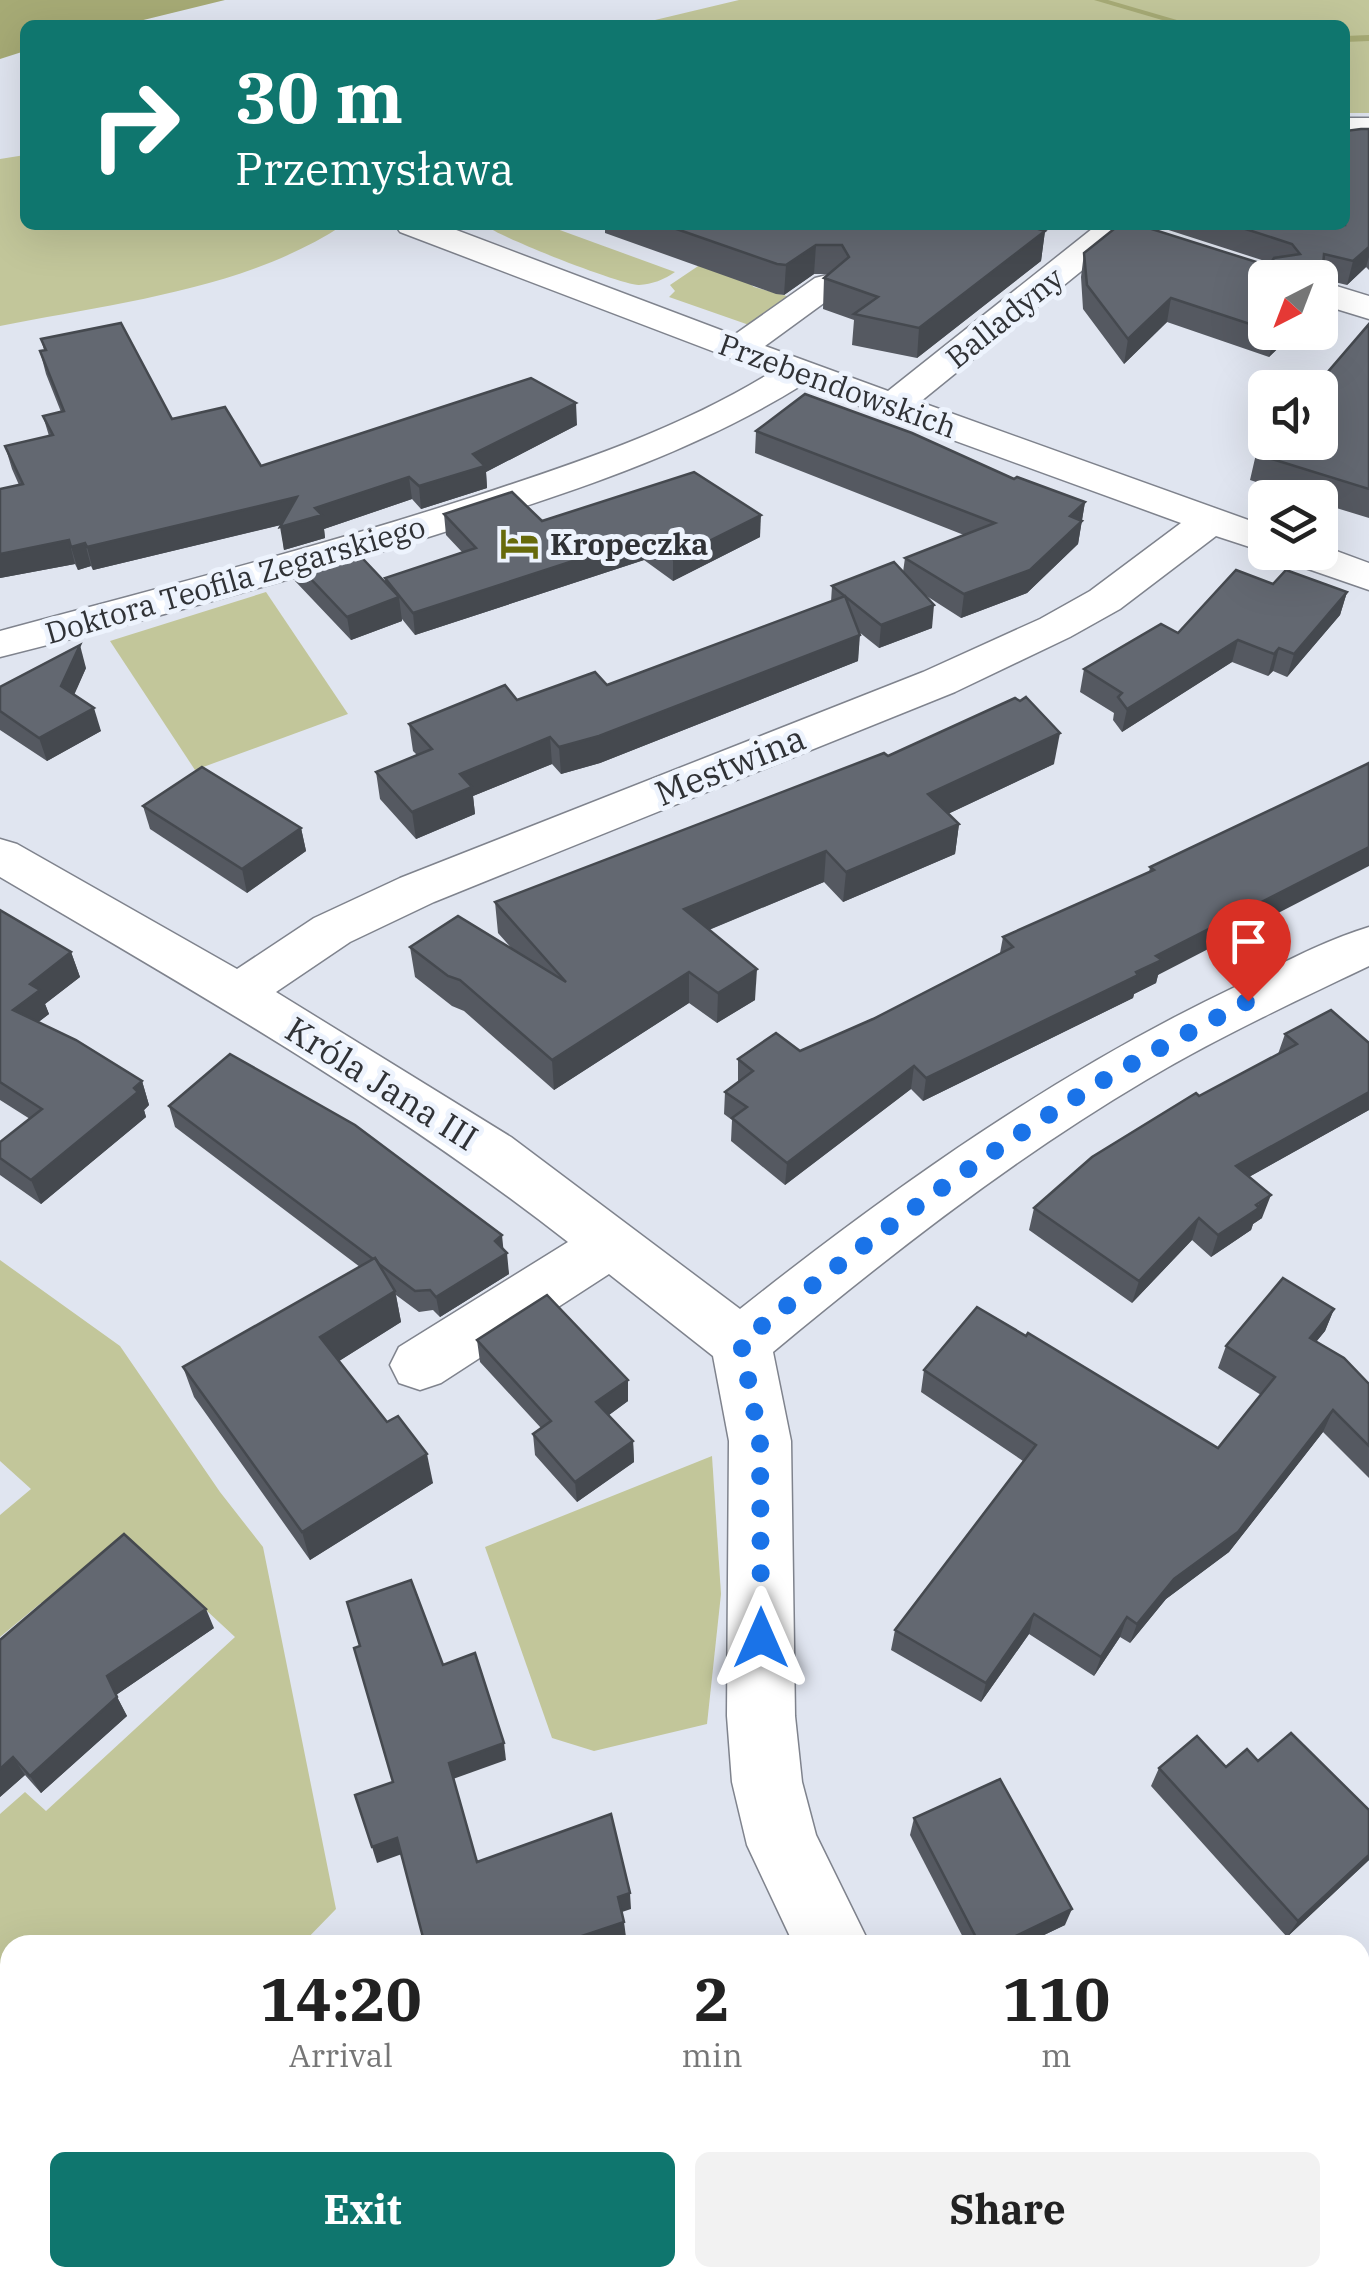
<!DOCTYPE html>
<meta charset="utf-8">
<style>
body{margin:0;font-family:"IBM Plex Serif",serif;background:#f2f2f2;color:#222;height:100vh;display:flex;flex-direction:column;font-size:38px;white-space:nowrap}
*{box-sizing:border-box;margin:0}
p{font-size:32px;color:#767676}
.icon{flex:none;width:55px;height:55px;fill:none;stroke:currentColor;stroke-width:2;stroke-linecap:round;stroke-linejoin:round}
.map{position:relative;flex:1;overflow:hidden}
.sheet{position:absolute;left:0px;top:1935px;width:1370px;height:352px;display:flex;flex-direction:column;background:#fff;border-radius:30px 30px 0 0;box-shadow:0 10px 40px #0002}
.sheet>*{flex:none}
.guide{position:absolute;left:20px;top:20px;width:1330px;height:210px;border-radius:15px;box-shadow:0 10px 40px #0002;background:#0f766e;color:#fff;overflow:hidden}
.needle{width:65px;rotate:222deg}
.tools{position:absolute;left:1248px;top:260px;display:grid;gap:20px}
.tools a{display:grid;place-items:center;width:90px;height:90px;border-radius:15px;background:#fff;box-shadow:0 10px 40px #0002;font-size:50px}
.pin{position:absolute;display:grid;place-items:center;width:85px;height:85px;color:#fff;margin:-102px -42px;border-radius:50% 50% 50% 0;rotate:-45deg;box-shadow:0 0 10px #0007}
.pin .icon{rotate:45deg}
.me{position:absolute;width:110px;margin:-55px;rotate:0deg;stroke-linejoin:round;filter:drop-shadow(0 0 8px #0008)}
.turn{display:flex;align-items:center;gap:35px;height:210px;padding:0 50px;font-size:45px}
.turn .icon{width:130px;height:130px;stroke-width:2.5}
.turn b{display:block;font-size:70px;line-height:85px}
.eta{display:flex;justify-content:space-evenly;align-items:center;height:170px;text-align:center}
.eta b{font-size:60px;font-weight:700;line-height:70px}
.button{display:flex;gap:20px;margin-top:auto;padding:20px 50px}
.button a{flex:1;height:115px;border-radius:15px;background:#0f766e;color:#fff;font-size:40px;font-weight:700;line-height:115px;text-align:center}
.button a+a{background:#f2f2f2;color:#222}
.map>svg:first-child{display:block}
.green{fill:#c2c69a}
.water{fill:#a6aa75}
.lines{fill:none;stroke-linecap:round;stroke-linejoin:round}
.stream{fill:#a6aa75;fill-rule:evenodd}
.minor-casing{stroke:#7f838d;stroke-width:3}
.minor{fill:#fff;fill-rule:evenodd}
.wall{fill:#555961}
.shaded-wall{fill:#45494f}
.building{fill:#636871;stroke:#45494f;stroke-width:2.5}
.route{stroke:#1a73e8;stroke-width:18;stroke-dasharray:0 32.4}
.labels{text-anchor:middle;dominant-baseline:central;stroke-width:10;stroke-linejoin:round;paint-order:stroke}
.far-street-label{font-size:30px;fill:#303236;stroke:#edf3fd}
.far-poi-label{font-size:30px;font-weight:bold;fill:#303236;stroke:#edf3fd;text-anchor:start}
.street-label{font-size:35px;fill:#303236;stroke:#edf3fd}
</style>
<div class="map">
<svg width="1369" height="2286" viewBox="0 0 1369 2286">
<rect width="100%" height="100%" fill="#e0e5f0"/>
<g class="green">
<path d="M739 0H1369V113H1345V25H634Z"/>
<path d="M25 155V225H343C245 290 113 303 0 326V159Z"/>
<path d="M485 225H546L675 272C664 280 652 284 639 285 624 286 498 237 485 225Z"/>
<path d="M713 256 754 287 794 298 752 326 669 297 675 291 670 285Z"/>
<path d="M266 592 348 714 195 770 110 641Z"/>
<path d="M0 1260 120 1346 220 1492 263 1547 336 1909 301 1945H10V2244L0 2255V1814L25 1792 46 1811 235 1637 135 1544 54 1612 41 1603 0 1637V1515L31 1489 0 1461Z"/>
<path d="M712 1456 721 1594 707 1724 594 1751 552 1738 485 1547Z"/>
<path d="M408 2278H543L533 2286H412Z"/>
</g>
<path class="water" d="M0 0H225L123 25H25V51L0 59Z"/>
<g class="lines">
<g class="stream">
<path d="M1094 0H1108L1194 25H1179Z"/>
<path d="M1369 35V41L1345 42V36Z"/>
</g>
<defs>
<g id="minor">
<rect x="1345" y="118" width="24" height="18"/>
<path d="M395 225H443L734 335 815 278 827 275 839 278 844 285 839 292 765 346 888 391 1097 225H1130L1127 234 920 402 1265 526V552L1216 536 1120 609 1070 637 955 692 434 902 350 942 276 992 511 1137 740 1309C895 1186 1058 1071 1237 986 1279 965 1323 941 1369 927V966C1294 1002 1218 1037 1146 1080 1014 1158 891 1254 773 1352L791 1441 795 1716 802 1782 816 1835 870 1945H794L747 1845 732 1782 727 1716 729 1441 713 1356 609 1274 441 1383 420 1390 399 1383 390 1365 399 1347 568 1242C390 1103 194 991 0 877V839L17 844 237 969 314 918 400 878 923 672 1040 619 1090 591 1181 523 802 385C691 454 563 495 438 534 294 580 147 620 0 657V631C159 588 319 547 476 496 576 463 679 429 770 373L400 232Z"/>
<path d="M1320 281 1369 296V319L1320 304Z"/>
<path d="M1320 545 1369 563V590L1285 561 1280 552H1320Z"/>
<path d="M1369 2015V2100L1360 2103V2019Z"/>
<path d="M956 2278H1038L1042 2286H960Z"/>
<path d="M1162 2278H1246L1242 2286H1158Z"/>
</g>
</defs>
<use href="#minor" class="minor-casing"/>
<use href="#minor" class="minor"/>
</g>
<g class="wall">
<path d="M1369 129V270L1366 267 1347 285 1322 279 1328 284 1322 308 1265 278V332H1295L1269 357 1167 322 1124 364 1083 309 1081 277 1084 253 1269 266 1271 263 1153 225H1345Z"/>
<path d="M605 225H1025L1045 231 1041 261 917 358 852 345 854 320 823 309 824 278 829 274H814L784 295 776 294 605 233Z"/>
<path d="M1369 324V518L1320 503V498H1304L1250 480 1256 454Z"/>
<path d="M41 339 172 419 261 466 577 425 486 472 487 488 421 509 412 499 324 529 325 538 284 550 281 525 93 570 91 566 78 570 75 564 0 578V489L19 485 12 469 5 446 49 436 43 416 61 412 46 374 40 351 44 350Z"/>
<path d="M756 431 1014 479 1085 502 1078 544 1027 593 961 618 925 595 932 628 879 648 859 632 858 661 600 763 561 774 552 764 473 796 475 814 416 839 380 799 376 772 417 755 413 751 409 724 517 700 607 685 831 602 832 586 903 572 905 558 964 535 755 453Z"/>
<path d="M444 514 542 521 760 537 673 581 644 560 415 635 402 619V621L351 640 295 581 291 558 385 583V578L462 552 446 535Z"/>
<path d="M1273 584 1347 592 1340 615 1287 677 1273 671 1268 676 1232 662 1122 732 1113 720 1114 713 1080 692 1084 669 1178 633Z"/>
<path d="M86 668 74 694 101 731 47 761 0 730V687Z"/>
<path d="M888 756 1054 764 948 814 959 824 955 854 843 902 824 882 709 930 755 1000 717 1023 689 1003 554 1090 464 1011 452 1006 415 977 410 947 513 950 498 933 495 902Z"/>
<path d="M1369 763 1158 975 1156 983 1134 994 1133 998 923 1101 911 1089 785 1185 731 1141 732 1120 724 1114 725 1092 738 1082V1059L800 1051 873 1019 1000 953 1003 937 1149 873 1150 867Z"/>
<path d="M143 806 301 828 306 851 247 893 150 829Z"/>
<path d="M0 910 71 952 80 977 45 1004 49 1014 38 1022 142 1081 149 1105 144 1110 146 1117 41 1204 0 1175V1142L30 1119 0 1100Z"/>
<path d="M1285 1034 1369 1043V1110L1249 1177 1262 1218 1253 1224 1251 1230 1211 1257 1192 1240 1132 1303 1029 1230 1034 1208 1199 1096 1278 1054Z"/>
<path d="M169 1106 504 1250 509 1274 440 1317 433 1310 419 1312 396 1295 401 1322 339 1361 433 1483 310 1560 194 1397 183 1367 360 1267 175 1127Z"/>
<path d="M1334 1309 1325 1331 1316 1342 1369 1384V1478L1323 1432 1229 1552 1166 1599 1130 1643 1120 1637 1094 1676 1029 1634 981 1702 891 1650 895 1630 1023 1461 921 1392 924 1370 1218 1448 1261 1395 1218 1368 1226 1346Z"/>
<path d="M477 1340 628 1380V1401L609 1415 633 1441 634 1462 577 1502 535 1455 533 1434 541 1428 480 1362Z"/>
<path d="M214 1628 116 1695 127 1716 41 1793 25 1775 0 1797V1640Z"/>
<path d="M1258 1761 1369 1810V1860L1287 1937 1151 1786 1159 1768 1226 1767Z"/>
<path d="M914 1818 1065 1925 1023 1945H967L910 1835Z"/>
</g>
<g class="shaded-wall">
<path d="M1045 231 1041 261 917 358 919 328Z"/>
<path d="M816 245 814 274 784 295 786 265Z"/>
<path d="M1369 247V257L1366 267 1347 285 1353 261Z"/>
<path d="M1328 284 1322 308 1320 310V291Z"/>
<path d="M1171 298 1167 322 1124 364 1128 339Z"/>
<path d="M1295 332 1269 357 1275 333Z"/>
<path d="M576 403 577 425 486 472 487 488 421 509 419 486 473 454Z"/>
<path d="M409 477 412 499 324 529 325 538 284 550 280 527 315 508Z"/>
<path d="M297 497 301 520 93 570 87 547Z"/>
<path d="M1085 502 1078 544 1027 593 961 618 964 594 1070 516Z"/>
<path d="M761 515 760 537 673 581V559Z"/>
<path d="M644 538V560L415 635 413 613Z"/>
<path d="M69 540 75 564 0 578V554Z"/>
<path d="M85 543 91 566 78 570 71 547Z"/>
<path d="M1347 592 1340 615 1287 677 1294 654Z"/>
<path d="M399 597 402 621 351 640 347 617Z"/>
<path d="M934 605 932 628 879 648 881 625Z"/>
<path d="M860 635 858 661 600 763 561 774 559 747Z"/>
<path d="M1238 640 1232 662 1122 732 1127 709Z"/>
<path d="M80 645 86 668 68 709 61 686Z"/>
<path d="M1279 648 1273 671 1268 676 1274 654Z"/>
<path d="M94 708 101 731 47 761 39 738Z"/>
<path d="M1060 733 1054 764 924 825 928 794Z"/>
<path d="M550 737 552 764 473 796 475 814 416 839 412 812 460 774Z"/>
<path d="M959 824 955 854 843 902 846 872Z"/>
<path d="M301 828 306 851 247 893 242 869Z"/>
<path d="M1369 847V866L1158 975 1156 983 1134 994 1133 998 923 1101 926 1078 1136 972 1156 956Z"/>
<path d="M826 851 824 882 684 940V909Z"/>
<path d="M71 952 80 977 45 1004 49 1014 22 1035 13 1010 30 984Z"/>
<path d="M757 969 755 1000 717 1023 718 993Z"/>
<path d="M689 972V1003L554 1090 552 1060Z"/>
<path d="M914 1066 911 1089 785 1185 787 1163Z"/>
<path d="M142 1081 149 1105 144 1110 146 1117 41 1204 31 1180Z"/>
<path d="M1369 1092V1110L1229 1188 1236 1166Z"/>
<path d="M1271 1195 1262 1218 1253 1224 1251 1230 1211 1257 1218 1235Z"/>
<path d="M1199 1218 1192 1240 1132 1303 1139 1281Z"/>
<path d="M502 1235 504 1255 507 1253 509 1274 440 1317 436 1297Z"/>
<path d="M395 1291 401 1322 328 1368 320 1337Z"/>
<path d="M1334 1309 1325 1331 1301 1360 1310 1338Z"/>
<path d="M628 1380V1401L598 1423 596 1402Z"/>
<path d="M1333 1410 1323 1432 1229 1552 1166 1599 1130 1643 1137 1624 1174 1579Z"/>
<path d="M633 1441 634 1462 577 1502 575 1482Z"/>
<path d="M427 1454 433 1483 310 1560 302 1532Z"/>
<path d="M206 1609 214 1628 116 1695 127 1716 41 1793 30 1776 107 1676Z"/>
<path d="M1034 1614 1029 1634 981 1702 986 1683Z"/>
<path d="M1127 1617 1120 1637 1094 1676 1101 1657Z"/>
<path d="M504 1743 506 1760 453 1779 449 1763Z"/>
<path d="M13 1757 25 1775 0 1797V1769Z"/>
<path d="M397 1838 402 1854 377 1863 372 1847Z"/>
<path d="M1369 1855V1860L1287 1937 1298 1921Z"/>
<path d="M630 1893 631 1909 619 1913 618 1897Z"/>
<path d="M1072 1909 1065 1925 1023 1945H997Z"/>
<path d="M624 1922 626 1937 601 1945H555Z"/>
</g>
<g class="building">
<path d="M1361 129H1369V247L1353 261 1324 254 1322 280 1328 284 1320 291V278H1265V329L1171 298 1128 339 1087 285 1084 253 1119 225H1139L1269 266 1274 258 1300 254 1292 244 1233 225H1345V131Z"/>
<path d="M665 225H1025L1045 231 919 328 854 314 878 297 824 278 849 257 842 245H816L786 265 777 264Z"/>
<path d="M121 323 172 419 225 407 261 466 531 378 576 403 473 454 485 466 419 486 409 477 315 508 322 515 280 527 297 497 87 547 85 543 71 547 69 540 0 554V489L23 484 5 446 53 435 43 416 64 411 40 351 46 350 41 339Z"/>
<path d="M1369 324V489L1256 454 1266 442H1320V388H1314Z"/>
<path d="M805 394 912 433 1014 479 1017 477 1085 502 1070 516 1082 521 1030 570 964 594 905 558 995 523 756 431Z"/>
<path d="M694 472 761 515 673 559 644 538 413 613 385 578 476 548 444 514 512 492 542 521Z"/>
<path d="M347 542 399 597 347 617 291 558Z"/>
<path d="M894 562 934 605 881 625 832 586Z"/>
<path d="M1236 570 1273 584 1286 570 1347 592 1294 654 1279 648 1274 654 1238 640 1127 709 1118 697 1122 693 1084 669 1161 624 1178 633Z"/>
<path d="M845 596 860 635 599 736 559 747 550 737 460 774 472 787 412 812 376 772 432 749 409 724 505 685 517 700 595 672 607 685Z"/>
<path d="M80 645 61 686 94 708 39 738 0 711V687Z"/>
<path d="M1026 697 1060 733 928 794 959 824 846 872 826 851 684 909 757 969 718 993 689 972 552 1060 460 980 448 976 410 947 458 916 566 982 495 902 884 753 888 756 1015 698 1020 701Z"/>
<path d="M1369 763V847L1156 956 1162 960 1136 972 1138 975 926 1078 914 1066 787 1163 732 1118 747 1107 725 1092 753 1071 738 1059 776 1033 800 1051 873 1019 1013 947 1003 937 1154 870 1150 867Z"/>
<path d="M202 767 301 828 242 869 143 806Z"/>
<path d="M0 910 71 952 30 984 40 990 13 1010 76 1040 142 1081 134 1088 138 1092 31 1180 0 1158V1142L42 1109 0 1082Z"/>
<path d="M1331 1010 1369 1043V1092L1236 1166 1271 1195 1256 1205 1259 1208 1218 1235 1199 1218 1139 1281 1034 1208 1092 1157 1196 1093 1199 1096 1297 1044 1285 1034Z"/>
<path d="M230 1054 355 1125 502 1235 495 1241 507 1253 436 1297 430 1290 415 1291 379 1264 375 1258 373 1259 169 1106Z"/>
<path d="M375 1258 395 1291 320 1337 387 1422 398 1416 427 1454 302 1532 183 1367Z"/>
<path d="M1283 1278 1334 1309 1310 1338 1344 1358 1369 1384V1446L1333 1410 1238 1532 1174 1579 1137 1624 1127 1617 1101 1657 1034 1614 986 1683 895 1630 1036 1445 924 1370 977 1307 1026 1336 1028 1333 1218 1448 1275 1377 1226 1346Z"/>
<path d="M547 1295 628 1380 596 1402 633 1441 575 1482 533 1434 551 1421 477 1340Z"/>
<path d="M124 1534 206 1609 107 1676 117 1697 30 1776 13 1757 0 1769V1640Z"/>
<path d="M411 1580 443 1665 475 1653 504 1743 449 1763 477 1862 611 1814 630 1893 618 1897 624 1922 555 1945H425L397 1838 372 1847 355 1795 393 1782 354 1648 360 1646 347 1602Z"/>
<path d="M1291 1733 1369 1810V1855L1298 1921 1159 1768 1197 1736 1226 1767 1247 1749 1258 1761Z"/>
<path d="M1000 1779 1072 1909 997 1945H980L914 1818Z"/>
<path d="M108 2278H246L253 2286H100Z"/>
<path d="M587 2278H670L676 2286H578Z"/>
<path d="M706 2280 710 2286H699Z"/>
</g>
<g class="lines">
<path class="route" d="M761 1638 760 1441 741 1343C853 1251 970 1163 1094 1086 1143 1056 1196 1029 1248 1001"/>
</g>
<defs>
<symbol id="hotel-bare" viewBox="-9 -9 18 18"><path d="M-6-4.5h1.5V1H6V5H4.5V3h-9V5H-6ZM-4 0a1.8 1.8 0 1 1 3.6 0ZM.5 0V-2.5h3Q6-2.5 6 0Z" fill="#676a0b" stroke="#edf3fd" stroke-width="2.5" paint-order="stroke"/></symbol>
</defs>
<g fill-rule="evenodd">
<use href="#hotel-bare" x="492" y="516" width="55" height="55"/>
</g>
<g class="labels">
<g class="far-street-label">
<text transform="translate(1004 317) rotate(-39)">Balladyny</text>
<text transform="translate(838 385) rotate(20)">Przebendowskich</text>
<text transform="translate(235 579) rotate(-16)">Doktora Teofila Zegarskiego</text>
</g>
<g class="far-poi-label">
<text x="550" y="543">Kropeczka</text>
</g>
<g class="street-label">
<text transform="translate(730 765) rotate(-22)">Mestwina</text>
<text transform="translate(382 1083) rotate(32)">Króla Jana III</text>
</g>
</g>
</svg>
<div class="tools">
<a><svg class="needle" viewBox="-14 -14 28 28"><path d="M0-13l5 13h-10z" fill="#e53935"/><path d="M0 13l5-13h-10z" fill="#767676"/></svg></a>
<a><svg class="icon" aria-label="sound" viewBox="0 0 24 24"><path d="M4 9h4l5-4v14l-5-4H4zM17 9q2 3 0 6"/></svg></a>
<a><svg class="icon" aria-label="layers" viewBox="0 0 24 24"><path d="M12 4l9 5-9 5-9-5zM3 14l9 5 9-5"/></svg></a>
</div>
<div class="pin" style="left:1248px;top:1001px;background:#d93025"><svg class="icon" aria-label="arrive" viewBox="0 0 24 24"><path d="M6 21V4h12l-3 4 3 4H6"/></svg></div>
<svg class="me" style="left:761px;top:1638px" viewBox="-20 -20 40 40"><path d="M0-17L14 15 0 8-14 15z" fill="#1a73e8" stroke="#fff" stroke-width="4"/></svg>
<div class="guide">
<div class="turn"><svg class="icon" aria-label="right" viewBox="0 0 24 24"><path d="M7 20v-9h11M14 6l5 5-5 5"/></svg><div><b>30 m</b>Przemysława</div></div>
</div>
<section class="sheet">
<div class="eta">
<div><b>14:20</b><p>Arrival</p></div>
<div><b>2</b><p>min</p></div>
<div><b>110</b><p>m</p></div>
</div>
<div class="button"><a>Exit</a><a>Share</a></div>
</section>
</div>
